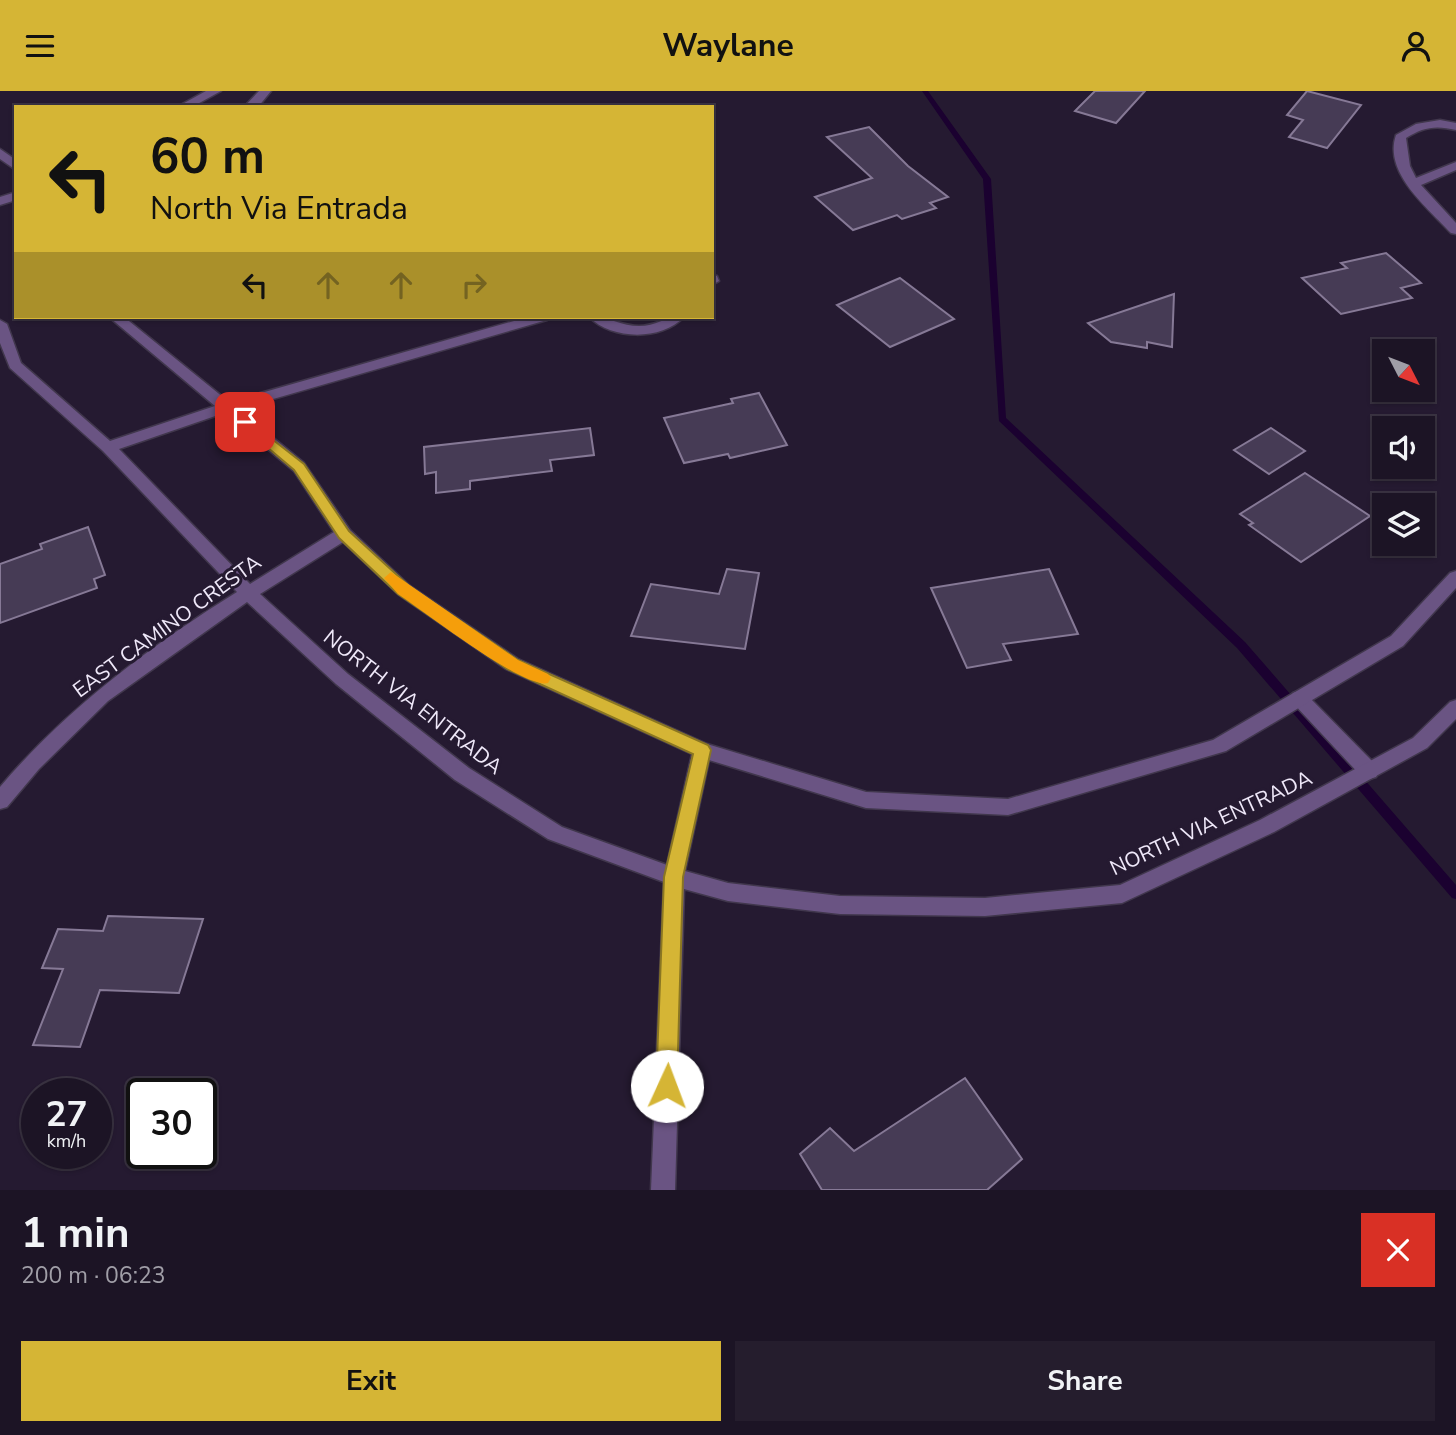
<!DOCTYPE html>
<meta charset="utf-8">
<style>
body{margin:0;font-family:"Nunito Sans",sans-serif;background:#251d2d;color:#f1f3f6;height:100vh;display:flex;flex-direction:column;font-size:26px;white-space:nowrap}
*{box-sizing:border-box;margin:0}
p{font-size:23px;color:#a09ea7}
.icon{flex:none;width:38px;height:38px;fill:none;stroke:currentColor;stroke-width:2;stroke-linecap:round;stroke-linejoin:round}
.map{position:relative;height:1099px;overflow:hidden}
.side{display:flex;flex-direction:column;background:#1c1425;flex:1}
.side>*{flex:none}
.hud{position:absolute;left:14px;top:14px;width:700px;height:214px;border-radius:0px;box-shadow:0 2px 5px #0004,0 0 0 2px #3a3342;background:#d5b535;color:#111;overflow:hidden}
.needle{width:46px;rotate:132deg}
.fabs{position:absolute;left:1372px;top:248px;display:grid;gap:14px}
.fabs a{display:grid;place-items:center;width:63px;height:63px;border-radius:0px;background:#1c1425;box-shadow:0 2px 5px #0004,0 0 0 2px #3a3342;font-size:35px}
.speed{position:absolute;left:21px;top:987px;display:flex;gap:14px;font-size:35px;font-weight:700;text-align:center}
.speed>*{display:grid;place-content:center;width:91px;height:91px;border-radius:50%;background:#1c1425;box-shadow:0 2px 5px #0004,0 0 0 2px #3a3342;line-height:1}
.speed small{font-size:18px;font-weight:400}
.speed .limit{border:4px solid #111;border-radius:10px;background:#fff;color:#111}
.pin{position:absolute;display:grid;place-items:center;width:60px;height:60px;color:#fff;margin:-30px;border-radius:14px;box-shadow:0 4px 10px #0006}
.me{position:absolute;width:77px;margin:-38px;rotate:2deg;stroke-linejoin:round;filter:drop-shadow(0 0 5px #0008)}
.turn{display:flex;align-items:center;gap:24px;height:147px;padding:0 21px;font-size:32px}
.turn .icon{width:91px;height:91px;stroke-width:2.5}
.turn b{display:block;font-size:49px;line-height:60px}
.lanes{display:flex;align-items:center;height:66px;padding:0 21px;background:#0003;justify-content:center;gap:35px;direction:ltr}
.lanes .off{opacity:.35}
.round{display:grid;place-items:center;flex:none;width:74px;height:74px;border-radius:0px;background:#251d2d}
.headline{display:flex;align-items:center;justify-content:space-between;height:119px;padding:0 21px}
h1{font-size:42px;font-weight:700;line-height:52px}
.cta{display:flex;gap:14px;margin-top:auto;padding:14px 21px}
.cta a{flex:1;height:80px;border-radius:0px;background:#d5b535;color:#111;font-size:28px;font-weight:700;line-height:80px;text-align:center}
.cta a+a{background:#251d2d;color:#f1f3f6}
header{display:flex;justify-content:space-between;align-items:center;height:91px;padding:0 21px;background:#d5b535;color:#111;font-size:32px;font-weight:700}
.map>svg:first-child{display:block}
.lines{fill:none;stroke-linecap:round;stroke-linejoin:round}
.stream{fill:#1b0130;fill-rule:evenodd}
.building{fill:#463b55;stroke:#867996;stroke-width:2}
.lane-casing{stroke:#41374d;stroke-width:3}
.street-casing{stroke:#41374d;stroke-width:3}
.lane{fill:#6a5483;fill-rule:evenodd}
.street{fill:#6a5483;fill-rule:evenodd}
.route{fill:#d5b535;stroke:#8a7622;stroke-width:2}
.slow{fill:#f59e0b}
.labels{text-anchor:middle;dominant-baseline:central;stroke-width:6;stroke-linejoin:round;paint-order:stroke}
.street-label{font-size:21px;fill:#efe8f9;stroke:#251a31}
</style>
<header><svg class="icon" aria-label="menu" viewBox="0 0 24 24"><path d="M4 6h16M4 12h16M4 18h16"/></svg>Waylane<svg class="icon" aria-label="person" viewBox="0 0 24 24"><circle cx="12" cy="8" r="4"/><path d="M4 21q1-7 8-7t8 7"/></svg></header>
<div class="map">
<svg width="1456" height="1099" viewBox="0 0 1456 1099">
<rect width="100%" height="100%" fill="#251a31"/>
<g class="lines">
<path class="stream" d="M922 0H928L991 88 1006 327 1245 551 1456 794V808L1452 807 1237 557 999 330 983 88Z"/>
</g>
<g class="building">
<path d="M1095 0H1145L1116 32 1075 20Z"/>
<path d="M1307 0 1361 14 1327 57 1289 46 1303 29 1287 24Z"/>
<path d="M869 36 908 75 948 106 930 112 936 117 902 128 897 124 853 139 815 106 872 87 827 46Z"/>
<path d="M1386 162 1421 192 1401 197 1412 207 1341 223 1302 187 1347 177 1341 172Z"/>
<path d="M900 187 954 228 890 256 837 214Z"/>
<path d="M1174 203 1172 256 1147 251V257L1111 251 1088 232Z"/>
<path d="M759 302 787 354 730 367 728 363 684 372 664 327 733 312 731 308Z"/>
<path d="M590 337 594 364 550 369 552 380 470 390V398L436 402V381L425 383 424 356Z"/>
<path d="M1271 337 1305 360 1269 383 1234 359Z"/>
<path d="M1305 382 1370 425 1301 471 1249 434 1253 432 1240 423Z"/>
<path d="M88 436 105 484 94 488 97 497 0 532V473L42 458 40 453Z"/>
<path d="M727 478 759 482 745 558 631 545 651 493 719 503Z"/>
<path d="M1049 478 1078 543 1003 553 1011 569 967 577 931 497Z"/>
<path d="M108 825 203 828 179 902 100 899 80 956 33 954 63 878 42 877 58 838 103 840Z"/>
<path d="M965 987 1022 1068 987 1099H822L800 1063 830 1037 854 1060Z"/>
</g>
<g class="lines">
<defs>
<path id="lane" d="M1299 600 1305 602 1376 674 1379 680 1376 686 1369 688 1362 686 1293 612 1290 607 1293 602Z"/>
<g id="street">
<path d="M206 0H221L192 16H177Z"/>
<path d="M259 0H271L258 16H244Z"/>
<path d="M1440 29 1456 32V39C1436 34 1423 36 1406 47L1410 75 1416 87 1456 71V79L1421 94 1456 132V143L1451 142C1428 117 1383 82 1396 44L1416 33Z"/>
<path d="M0 58 16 69V79L0 68Z"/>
<path d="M16 101V109L0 114V106Z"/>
<path d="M712 184 717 185 719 190 712 194Z"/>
<path d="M109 226H124L229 311 528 226H549L547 229 238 318 304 372 350 439 410 495 518 568 707 653 866 701 1008 708 1213 649 1391 545 1450 482 1456 480V497L1403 555 1226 660 1008 724 866 717 709 669 685 780 728 792 840 805 985 807 1120 794 1260 729 1413 647 1450 611 1456 609V628L1427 657 1274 741 1122 812 985 825 840 823 728 810 684 798 675 1099H651L664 791 548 748 455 689 336 593 247 511 108 610 39 678 7 716 0 718V696C66 618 150 555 237 501L103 360 10 277 0 252V229L7 233 21 272 110 350 215 315ZM224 322 294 380 334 441 250 493 119 358ZM343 451 398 503 506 578 692 663 667 774 562 736 469 677 348 583 260 503Z"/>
<path d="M589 226C608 225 621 235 639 235 657 235 665 225 684 226 661 250 612 249 589 226Z"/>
</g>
</defs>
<use href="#lane" class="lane-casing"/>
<use href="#street" class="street-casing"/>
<use href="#lane" class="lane"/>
<use href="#street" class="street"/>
</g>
<path class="route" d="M245 327 304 373 349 440 409 495 518 569 708 654 711 659 683 786 677 995 674 1002 667 1005 659 1002 656 995 664 786 693 663 507 578 398 503 339 447 294 379 241 334V328Z"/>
<path class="slow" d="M391 481 518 569 548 583 551 587 548 592C525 599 422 519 398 503L384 487Z"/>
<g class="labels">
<g class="street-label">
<text transform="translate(167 535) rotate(-36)">EAST CAMINO CRESTA</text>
<text transform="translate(413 611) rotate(38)">NORTH VIA ENTRADA</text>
<text transform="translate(1211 732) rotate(-25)">NORTH VIA ENTRADA</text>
</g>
</g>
</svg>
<div class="fabs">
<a><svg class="needle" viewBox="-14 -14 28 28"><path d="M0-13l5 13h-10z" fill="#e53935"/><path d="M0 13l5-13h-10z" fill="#a09ea7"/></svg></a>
<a><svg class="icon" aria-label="sound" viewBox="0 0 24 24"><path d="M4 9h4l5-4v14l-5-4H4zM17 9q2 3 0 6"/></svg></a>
<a><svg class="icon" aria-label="layers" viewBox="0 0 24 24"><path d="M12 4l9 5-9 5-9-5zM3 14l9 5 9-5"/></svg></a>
</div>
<div class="speed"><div>27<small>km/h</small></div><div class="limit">30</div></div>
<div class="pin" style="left:245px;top:331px;background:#d93025"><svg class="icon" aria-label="arrive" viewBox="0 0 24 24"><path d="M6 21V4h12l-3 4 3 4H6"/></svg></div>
<svg class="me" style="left:667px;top:995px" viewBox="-20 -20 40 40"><circle r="19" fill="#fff"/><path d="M0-13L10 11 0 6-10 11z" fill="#d5b535"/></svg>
<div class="hud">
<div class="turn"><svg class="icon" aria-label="left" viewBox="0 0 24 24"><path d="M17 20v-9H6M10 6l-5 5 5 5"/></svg><div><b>60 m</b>North Via Entrada</div></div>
<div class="lanes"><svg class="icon" aria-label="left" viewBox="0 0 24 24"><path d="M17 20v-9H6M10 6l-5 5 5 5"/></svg><svg class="icon off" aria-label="ahead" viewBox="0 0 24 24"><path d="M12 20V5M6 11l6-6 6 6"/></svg><svg class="icon off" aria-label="ahead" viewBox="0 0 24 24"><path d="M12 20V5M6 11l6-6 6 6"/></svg><svg class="icon off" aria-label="right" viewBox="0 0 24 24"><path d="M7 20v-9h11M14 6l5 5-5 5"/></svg></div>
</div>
</div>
<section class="side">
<div class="headline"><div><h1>1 min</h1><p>200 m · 06:23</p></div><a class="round" style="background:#d93025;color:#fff"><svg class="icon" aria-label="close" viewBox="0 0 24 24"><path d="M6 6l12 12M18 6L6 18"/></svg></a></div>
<div class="cta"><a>Exit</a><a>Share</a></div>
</section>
